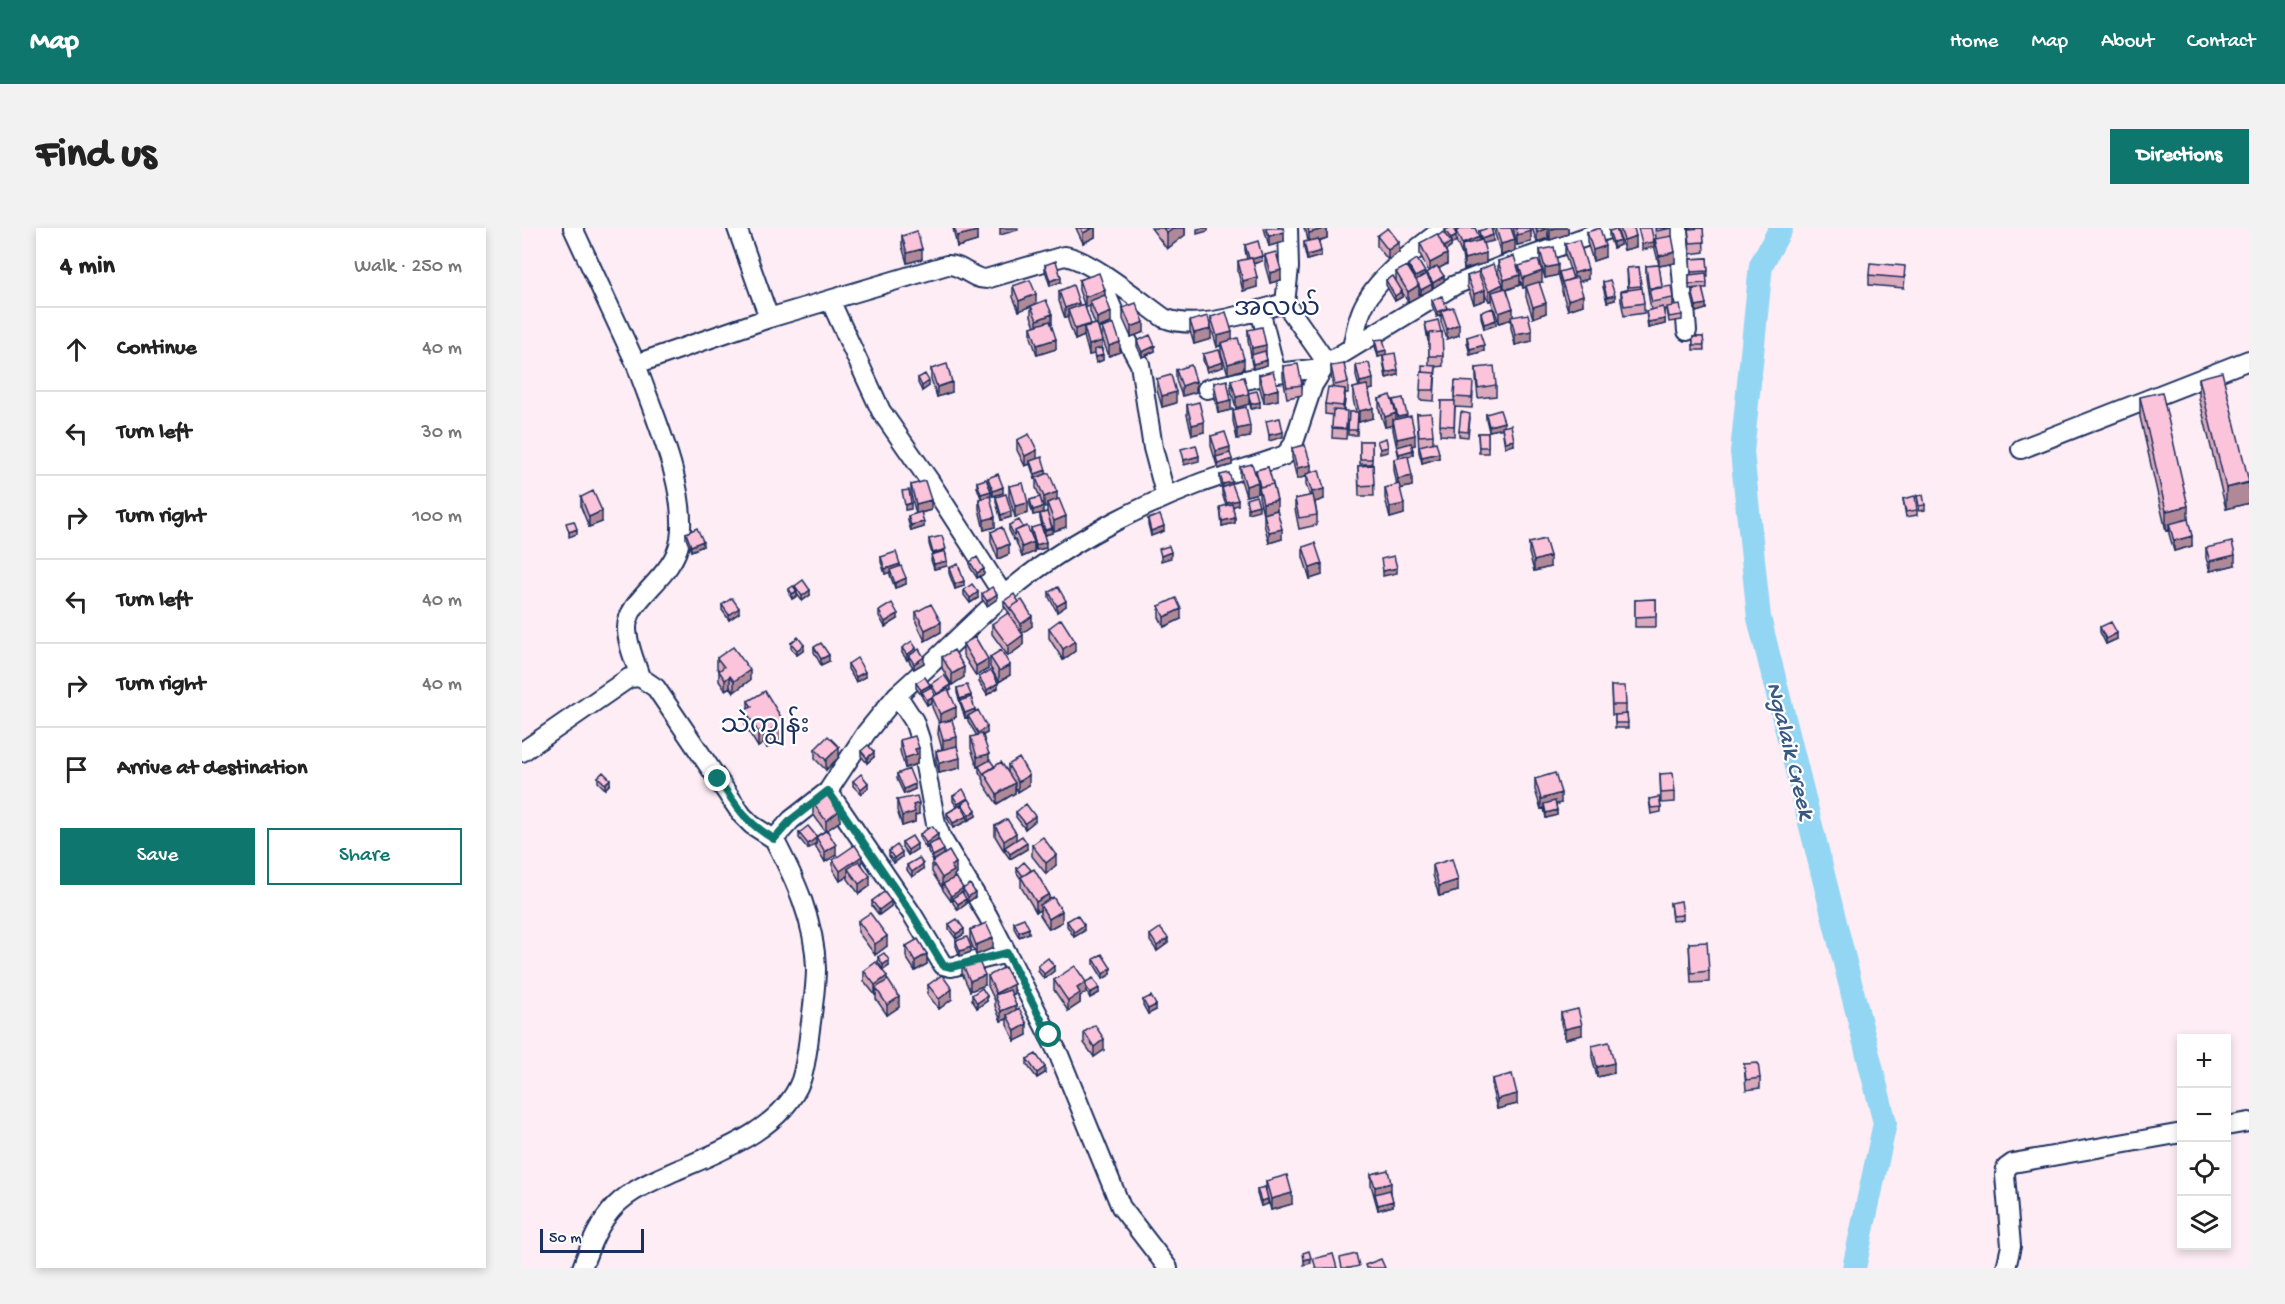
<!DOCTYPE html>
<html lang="en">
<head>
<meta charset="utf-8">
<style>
  :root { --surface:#fff; --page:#f2f2f2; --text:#222; --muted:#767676; --line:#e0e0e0; --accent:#0f766e }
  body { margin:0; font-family:"Gochi Hand","Noto Sans Myanmar",sans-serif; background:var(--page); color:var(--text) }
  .controls { position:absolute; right:18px; bottom:18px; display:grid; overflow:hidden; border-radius:0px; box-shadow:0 3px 9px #0003 }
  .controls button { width:54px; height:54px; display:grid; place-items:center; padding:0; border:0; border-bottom:2px solid var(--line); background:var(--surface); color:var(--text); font:30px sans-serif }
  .scale { position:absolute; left:18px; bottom:15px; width:104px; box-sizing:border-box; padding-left:6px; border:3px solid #1b2f5e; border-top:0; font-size:16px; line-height:21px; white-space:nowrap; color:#1b2f5e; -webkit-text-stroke:4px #fff; paint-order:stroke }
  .stop { position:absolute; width:18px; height:18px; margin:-14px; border:4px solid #0f766e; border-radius:50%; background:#fff }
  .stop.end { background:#0f766e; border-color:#fff; box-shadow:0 2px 6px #0008 }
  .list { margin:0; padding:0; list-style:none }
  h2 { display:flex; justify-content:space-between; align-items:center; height:78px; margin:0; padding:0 24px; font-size:26px }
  h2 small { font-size:20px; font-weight:400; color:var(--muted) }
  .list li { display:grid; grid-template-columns:39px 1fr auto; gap:18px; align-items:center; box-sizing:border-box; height:84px; padding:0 24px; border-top:2px solid var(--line) }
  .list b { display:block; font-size:22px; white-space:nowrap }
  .list em { font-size:20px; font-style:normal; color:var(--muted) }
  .actions { display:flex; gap:12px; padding:18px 24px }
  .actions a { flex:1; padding:14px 0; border:2px solid var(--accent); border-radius:0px; text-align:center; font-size:21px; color:var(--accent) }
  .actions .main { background:var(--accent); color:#fff }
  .icon { flex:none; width:33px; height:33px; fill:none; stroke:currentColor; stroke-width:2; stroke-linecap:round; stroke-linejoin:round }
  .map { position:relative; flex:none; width:1727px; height:1040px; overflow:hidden; border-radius:0px }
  header { display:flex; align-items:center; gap:36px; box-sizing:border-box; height:84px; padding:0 30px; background:var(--accent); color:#fff }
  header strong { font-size:28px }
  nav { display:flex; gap:33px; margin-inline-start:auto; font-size:21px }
  .intro { display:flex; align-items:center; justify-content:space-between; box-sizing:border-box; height:144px; padding:0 36px }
  h1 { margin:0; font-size:42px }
  .button { padding:15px 27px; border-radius:0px; background:var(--accent); color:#fff; font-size:21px; font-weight:700 }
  main { display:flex; gap:36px; padding:0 36px }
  aside { flex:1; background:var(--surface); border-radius:0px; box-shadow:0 3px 9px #0003 }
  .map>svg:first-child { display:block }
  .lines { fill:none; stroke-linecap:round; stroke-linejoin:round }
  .river { stroke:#92d6f4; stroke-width:24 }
  .minor-casing { stroke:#1b2f5e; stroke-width:22 }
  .minor { stroke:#fff; stroke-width:18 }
  .wall { fill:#d9a9bc; stroke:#1b2f5e; stroke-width:1.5; fill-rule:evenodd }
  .shaded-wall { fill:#b08999; stroke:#1b2f5e; stroke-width:1.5 }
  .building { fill:#fcc4db; stroke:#1b2f5e; stroke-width:1.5 }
  .route { stroke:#0f766e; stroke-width:8 }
  .labels { text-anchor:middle; stroke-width:4.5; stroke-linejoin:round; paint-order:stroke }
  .water-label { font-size:24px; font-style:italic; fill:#395984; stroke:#fff }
  .quarter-label { font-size:26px; fill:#1b2f5e; stroke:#fff }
</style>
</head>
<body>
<header>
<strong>Map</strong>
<nav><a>Home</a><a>Map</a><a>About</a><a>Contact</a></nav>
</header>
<div class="intro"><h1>Find us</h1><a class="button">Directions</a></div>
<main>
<aside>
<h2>4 min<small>Walk · 250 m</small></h2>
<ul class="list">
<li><svg class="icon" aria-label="ahead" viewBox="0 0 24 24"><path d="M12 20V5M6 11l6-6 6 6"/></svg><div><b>Continue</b></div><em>40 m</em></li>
<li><svg class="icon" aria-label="left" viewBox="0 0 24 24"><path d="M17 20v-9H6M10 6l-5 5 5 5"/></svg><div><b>Turn left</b></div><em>30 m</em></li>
<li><svg class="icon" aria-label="right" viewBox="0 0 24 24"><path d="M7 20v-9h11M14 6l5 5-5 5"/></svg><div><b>Turn right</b></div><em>100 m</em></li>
<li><svg class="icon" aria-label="left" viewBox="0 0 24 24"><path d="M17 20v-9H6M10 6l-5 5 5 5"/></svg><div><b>Turn left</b></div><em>40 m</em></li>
<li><svg class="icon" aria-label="right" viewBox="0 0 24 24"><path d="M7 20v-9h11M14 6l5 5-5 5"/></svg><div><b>Turn right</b></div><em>40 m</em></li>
<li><svg class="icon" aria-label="arrive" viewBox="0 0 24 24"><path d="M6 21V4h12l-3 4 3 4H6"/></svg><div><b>Arrive at destination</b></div></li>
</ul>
<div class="actions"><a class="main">Save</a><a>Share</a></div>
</aside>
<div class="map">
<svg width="1727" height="1040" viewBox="0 0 1727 1040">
  <rect width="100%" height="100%" fill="#feedf4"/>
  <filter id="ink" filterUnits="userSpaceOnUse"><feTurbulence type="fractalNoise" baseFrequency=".0167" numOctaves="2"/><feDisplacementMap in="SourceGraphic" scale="12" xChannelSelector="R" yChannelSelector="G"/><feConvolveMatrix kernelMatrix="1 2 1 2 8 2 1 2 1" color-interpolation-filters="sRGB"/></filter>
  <g filter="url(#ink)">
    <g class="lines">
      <path class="river" d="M1259,0L1239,37L1220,224L1237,390L1363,895L1332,1040"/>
      <g class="minor-casing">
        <path id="minor" d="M51,0L114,136L247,90L425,37C440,36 449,51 464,51L542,28C568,31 619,74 642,90C677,104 727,84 763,75L805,135
          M215,0L247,90
          M1156,0L1165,103
          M575,44L598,99L618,136L631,220L644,269
          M308,72L359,183L407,252L482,368
          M763,75L767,40L766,0
          M738,82L754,145
          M830,119C833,108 834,97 838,87C850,51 894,22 922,0
          M114,136C131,186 166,259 158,312C152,350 105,370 105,400C105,416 113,433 118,449
          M685,161L754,145L800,140
          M1499,221L1727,132
          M0,524L107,450L118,449L134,460L220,587L230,597L252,611
          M306,563L390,686L421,737L429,739L485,725
          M1704,898L1727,894
          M60,1040C68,1018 77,994 94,977C110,961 133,952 153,943C197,924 261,901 279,852C285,834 286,814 289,794C291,777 294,758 294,740C293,694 273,651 252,611L269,592L306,563L344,505L375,467
          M646,1040L599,979L537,827L466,688L420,611L414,596L398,511L392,493L375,467C422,426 464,378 515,341C560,308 623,276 676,256C705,245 735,238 763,227L771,217L791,157L805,135L933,57L978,39L1089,0
          M1484,1040L1489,1018L1483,947L1484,940L1491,935L1660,905"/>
      </g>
      <use href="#minor" class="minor"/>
    </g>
    <path class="wall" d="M431,0H454L455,13L435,19Z
      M554,0H573V9L561,15Z
      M629,0H663V7L645,21Z
      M742,0H761L762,14L747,18Z
      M782,0H805V10L797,13L799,28L785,32L782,20V14L786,13L784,3H783Z
      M935,0H953L957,12H958L957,3L971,13L961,15L964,35L942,41L940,27L934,13L929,17V19L924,23L925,36L917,40L922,53L911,60L910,58V61L899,67L897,64V68L886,74L880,64V69L873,73L864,57V52L874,54V44L903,47L907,44L898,26V15L916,8L923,7V2L934,6V3H936Z
      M970,0H989L993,23L979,27L972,2H971Z
      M991,0H1008L1009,14L995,17Z
      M1010,0H1046V6L1028,12L1026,5V10L1015,14Z
      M1096,0H1112L1114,19L1102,22L1096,4Z
      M1133,0H1150V11L1153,35L1137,38L1140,59L1151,70V78L1160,87V92L1147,94L1145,81L1142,82L1143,96L1126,100L1124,83L1129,82L1127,70L1124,49V38L1137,37L1133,21V11H1134Z
      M1166,0H1181L1182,24L1168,26Z
      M1087,3L1098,17L1091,20L1087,8Z
      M1065,4L1083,29L1071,33L1065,14Z
      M380,8L400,31L385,35L380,18Z
      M855,8L877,24L866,32L855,18Z
      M1043,16L1066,51L1056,54L1061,77L1046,82L1040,64V60L1037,49V44L1051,51L1043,27Z
      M723,17L740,33L731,36L735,59L721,63L716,44V33L725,31L723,22Z
      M1018,22L1036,47L1023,50L1018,32Z
      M743,27L759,52L748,55L743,37Z
      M1185,30L1186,48H1184L1185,60H1180L1184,81L1174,84L1170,68V62L1177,60L1167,61V47L1169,46L1168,31Z
      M976,33L997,44V38L1020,54H1017L1024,85L1011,90L1004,69V59L1001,60L998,52V57L985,62L991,89L1010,113L993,117L989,100V91L977,95L970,75V72L967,73L963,66V72L952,76L945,58V48L957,46V42L978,52L976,44Z
      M523,37L539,54L528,58L523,42Z
      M1117,39L1119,60L1122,75V85L1102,88L1099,73V63L1106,62L1105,40Z
      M1347,47L1383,48L1382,60L1347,57Z
      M557,52L583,69L589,95L577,100L581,132L574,135L572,126L567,127L562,108L553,112L546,92V89L543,90L537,73V63L557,78L562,76L557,62ZM568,78V83L573,96L569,98L563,79Z
      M1081,54L1093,72L1085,74L1081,59Z
      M491,58L514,76L530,96H529L534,121L515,127L509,109V99L513,98L509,88V78L497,83L491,69Z
      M910,72L925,81L937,107L925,111L919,94V87L915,89L910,77Z
      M601,80L622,104L609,109L601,91Z
      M959,84L974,97L962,101L959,89Z
      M689,89L710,112L722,141L706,146L699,125V117L695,119L689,99Z
      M668,93L689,111L672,116L668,103Z
      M903,95L919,104H920L921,138L914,139L912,173L898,172L900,144L907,138V113H906Z
      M580,100L598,124L587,128L580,110Z
      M726,102L744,127L745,137L731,141L729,132V127L726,113Z
      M945,109L962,123L948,127L945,114Z
      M1171,109H1181L1182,122H1171Z
      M853,112L864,127L876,147L864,150L861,133V128L856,129L853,118Z
      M615,113L633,123L620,129L615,118Z
      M681,126L701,139L685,144L681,132Z
      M834,137L851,161L847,162L851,190L837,194L836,189L835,207H826L827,184H834L831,171V160L837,159L834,148Z
      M761,138L780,157V167L765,170L761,149Z
      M809,138L826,154V165H823L822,183L825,193L824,211L810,210L811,187L803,186V176L811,160L809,148Z
      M954,140L974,157V168L956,170L954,150Z
      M409,141L430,164L415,169L409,151Z
      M654,142L674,164L660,168L654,152Z
      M737,147L756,172L742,175L737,157Z
      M396,150L407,158L400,163L396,155Z
      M1677,150L1727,254V275L1704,281L1677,170Z
      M635,151L654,175L640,179L635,162Z
      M709,152L726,165L738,179L729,181L727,172V176L714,180L709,162Z
      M933,153L951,165L950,180L933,179L932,208L918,207L919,173H932Z
      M692,155L709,182L696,185L692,165Z
      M1618,169L1666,294L1670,318L1652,323L1647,306V302L1644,303L1618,189Z
      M857,171L871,177V172L885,189L893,217L890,218L891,227L886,229L890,258L878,261L882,286L868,290L863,270V260L875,257L872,242V231L877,230L871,202V197L863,199L857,181Z
      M665,177L682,204L670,207L665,187Z
      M711,182L728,209L715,211L711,193Z
      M895,186L911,207V214L917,230L900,235L897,224Z
      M964,186L982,199L992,217L983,219L980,200L967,203L964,191Z
      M948,191L946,209L937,208V203Z
      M956,205H966V225H957Z
      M689,208L708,225L710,237L696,241L689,218Z
      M495,212L515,231L524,246L535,272L544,299L532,303L527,291L530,305L523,307L518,291V286L525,284V278L522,279L518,271L521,285L511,287L508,277V272L518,269L514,260V250L513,251L508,236L503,238L495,222Z
      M838,213H850V236H838Z
      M770,220L789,245L802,271L793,274L795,287V297L777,301L773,281V271L788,268L784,257V248L775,251L770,230Z
      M851,237L852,268H837L836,238Z
      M718,239L736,265L724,268L718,249Z
      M746,239L741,286L737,269V259L734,248V242Z
      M698,247L710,256L716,277L711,278L713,295L700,298L698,279L704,278L700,265V259L698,252Z
      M466,250L481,265L471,268L466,255Z
      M455,254L468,269L473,299L462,302L457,281V271L459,270L455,259Z
      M389,257L409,282L399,285L402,299L389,303L386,293V288L394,286L389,267Z
      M487,258L506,285L493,289L487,269Z
      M1395,268L1403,277V282L1397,283Z
      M59,269L80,294L67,299L59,279Z
      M474,269L489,289L479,292L474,274Z
      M1381,271L1395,282V287L1384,289Z
      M742,286L760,311L747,315L742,296Z
      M626,291L642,303L629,308L626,296Z
      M487,297L501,299L511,313L509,305V300L524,320L514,322L512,315V324L500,329L493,311L492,312L487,302Z
      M469,304L487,326L476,331L469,314Z
      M164,305L181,318L169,323L164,310Z
      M407,311L424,326L425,338L412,341L409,332L410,326L407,316Z
      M1007,315L1028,339L1012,343L1007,325Z
      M781,319L800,347L788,351L781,329Z
      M1684,320L1713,337L1688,343L1684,330Z
      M359,329L378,339L384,356L373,360L368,347V344L363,346L359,334Z
      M448,334L462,346L455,350L448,339Z
      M427,340L442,358L433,361L427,345Z
      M273,358L288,367L280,373L275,366V368L270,371L267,366V361L273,360Z
      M442,362L456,370L448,375L442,367Z
      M527,364L544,378L535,384L527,369Z
      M460,366L475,371L465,378L460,371Z
      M1134,371V399H1113V372Z
      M482,373L510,398L500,405L501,417L486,428L470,406V396L488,388V386L482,378Z
      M200,377L217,385L207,392L200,382Z
      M637,378L659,391L642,399L637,389Z
      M357,383L376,391L363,399L357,388Z
      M394,384L419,404L403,413L394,394Z
      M1578,399L1595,411L1584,416L1578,404Z
      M527,400L553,423L541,432L527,410Z
      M269,415L282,422L275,427L269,420Z
      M441,416L466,441L454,448L441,427Z
      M292,419L307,433L299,437L292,424Z
      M380,420L394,423L402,435L392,441L387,433V430L385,432L380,425Z
      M420,429L442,449L430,457L420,440Z
      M468,429L488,447L477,454L468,439Z
      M195,430L228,452L212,464L208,459L203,462L197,453V442L195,440Z
      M326,436L343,449L334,454L326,441Z
      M457,449L476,460L465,467L457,454Z
      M394,455L408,459L409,456L429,462L427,463L434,489L425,493L435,518L438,540L417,545L414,533V523L420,521L416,506L417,495L410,479V474L405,477L400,469V467H399L394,460Z
      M1089,458L1104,477V486H1105L1106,500H1093V487H1090Z
      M435,460L449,469L453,484L465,505L461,507L467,533L473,539L486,546V537L507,557L496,564L493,558V565L475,576L462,556V552L457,544V539H455L449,520V509L455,508L446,493V489L443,490L435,465Z
      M226,473L262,510L245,520L242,515L236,519L223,498V482L226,481Z
      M378,512L397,530L395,531V536L383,540L378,523Z
      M293,521L317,529L304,542L293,531Z
      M339,523L352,529L345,535L339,528Z
      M375,546L393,561L382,566L375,551Z
      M1138,546L1153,564V574L1139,575Z
      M76,549L88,556L83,561L76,554Z
      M1013,551L1039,575L1034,577L1035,587L1024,590L1022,580L1019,581L1013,562Z
      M331,553L346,560L339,566L331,558Z
      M431,568L446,572L454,588L447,592L445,590V593L431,600L425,590V585L435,579L431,573Z
      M1127,571L1139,579V584L1129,586Z
      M375,572L397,586L393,587V594L380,598L375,582Z
      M291,575L318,593L305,602L314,627L303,634L294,619V615L286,621L277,610V605L295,608L303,603L291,586Z
      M494,584L513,593L503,601L494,589Z
      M473,598L494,612L505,621L488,631L483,624V622L482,623L473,608Z
      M398,606L416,612L413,614L434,645L432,647V650L441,661L453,669L446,674L444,671V676L436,682L431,675V672L429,673L421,662V660H420L410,644V634L417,630L411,633L406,623V619L404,620L398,611Z
      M380,614L395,621L386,627L380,619Z
      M510,617L534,637L524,646L510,628Z
      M367,623L380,629L372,635L367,628Z
      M311,632L340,637L348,658L337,666L326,651V648L318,653L311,642Z
      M385,637L401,641L390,649L385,642Z
      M911,637L936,663L917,668L911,647Z
      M495,640L527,672L540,694L527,701L518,687V682L514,684L499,659V651L495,645Z
      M350,673L369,678L357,687L350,678Z
      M1148,675L1161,687V692L1150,693Z
      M336,693L365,718L353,727L336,704Z
      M545,693L562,703L552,709L545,698Z
      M492,694L507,705L497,709L492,700Z
      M427,696L442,706L434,711L427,701Z
      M448,702L471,720L454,727L448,712Z
      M628,707L646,715L635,723L628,713Z
      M434,713L449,724L438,728L434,718Z
      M1167,715L1187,743V754L1169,755Z
      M384,718L405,736L393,743L384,729Z
      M356,729L367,738L361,742L356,734Z
      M572,731L589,746L581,751L572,736Z
      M440,735L463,757L448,763L440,745Z
      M516,738L532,743L522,751L516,743Z
      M342,743L365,753L377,779L365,787L354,771V767H353L342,753Z
      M466,748L492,766L490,767L494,782L505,807L493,813L485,797V791L479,793L473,778V773L466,758Z
      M532,752L564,754L577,765L568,770L564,763V764L558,768V775L546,783L532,762Z
      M406,757L430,771L417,781L406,767Z
      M450,767L465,773L455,780L450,772Z
      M621,772L634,782L626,786L621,777Z
      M1039,785L1060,807L1043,811L1039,795Z
      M562,804L582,822L572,829L562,815Z
      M1070,818L1092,845L1075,849L1070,829Z
      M505,831L523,845L515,850L505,837Z
      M1222,836L1238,850V860L1224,862Z
      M970,851L995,876L975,881L970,861Z
      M849,946L869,964L871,978L856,982L849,957Z
      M744,953L770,976L749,982L746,971V976L739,978L735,966V961L744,963Z"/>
    <path class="shaded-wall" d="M478,0H496V2L478,7Z
      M571,0H573V9L561,15V5Z
      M652,0H663V7L645,21V5Z
      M680,0H686V3L675,6V1Z
      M805,0V10L787,15V5Z
      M1026,0V10L1015,14V4Z
      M1034,0H1046V6L1028,12V2Z
      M455,3V13L435,19V8Z
      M1009,3V14L995,17V7Z
      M762,4V14L747,18V8Z
      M971,7V13L959,16V11Z
      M934,8V13L929,17V11Z
      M1114,8V19L1102,22V12Z
      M957,9V19L940,17V27V16Z
      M993,12V23L979,27V16Z
      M1098,12V17L1091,20V14Z
      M877,14V24L866,32V22Z
      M929,14V19L922,24V19Z
      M1132,14V19L1120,22V16Z
      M1083,18V29L1071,33V22Z
      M400,21V31L385,35V25Z
      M799,23V28L785,32V27Z
      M1153,24V35L1137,38V28Z
      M964,25V35L942,41V31Z
      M925,26V36L908,45V35Z
      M740,28V33L727,37V32Z
      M1036,37V47L1023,50V40Z
      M1066,41V51L1052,55V45Z
      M759,42V52L748,55V45Z
      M1020,43V54L1001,60V50Z
      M903,44V49L893,54V49Z
      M998,47V57L982,62V52Z
      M922,48V53L911,60V55Z
      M539,49V54L528,58V53Z
      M735,49V59L721,63V53Z
      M910,56V61L899,67V62Z
      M981,56V67L970,64V72L967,73V63Z
      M897,57V68L886,74V64Z
      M583,62V73H568V78L563,80V69Z
      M963,62V72L952,76V66Z
      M880,63V69L873,73V68Z
      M514,66V76L497,83V73Z
      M1061,67V77L1046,82V72Z
      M1093,67V72L1085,74V69Z
      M557,75V85L546,82V89L543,90V80Z
      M1024,75V85L1011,90V79Z
      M1184,76V81L1174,84V78Z
      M925,80V85L919,83V87L915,89V84Z
      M991,80V91L977,95V85Z
      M589,84V95L575,100V90Z
      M530,86V96L515,102V92Z
      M1143,91V96L1126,100V94Z
      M974,92V97L962,101V96Z
      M622,94V104L609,109V99Z
      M569,96V106L562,99V108L553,112V101Z
      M937,96V107L925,111V101Z
      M689,101V111L672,116V105Z
      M1010,103V113L993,117V106Z
      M710,104V114L699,115V117L695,119V108Z
      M534,111V121L515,127V117Z
      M580,113V123L572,122V126L567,127V117Z
      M598,114V124L587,128V118Z
      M744,117V127L730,130V120Z
      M962,117V123L948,127V121Z
      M633,118V123L620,129V124Z
      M864,122V127L856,129V124Z
      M581,127V132L574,135V129Z
      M722,131V141L706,146V136Z
      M745,132V137L731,141V136Z
      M701,134V139L685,144V139Z
      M876,142V147L864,150V145Z
      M851,151V161L838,164V154Z
      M407,153V158L400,163V158Z
      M674,153V164L660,168V158Z
      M430,154V164L415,169V159Z
      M756,161V172L742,175V165Z
      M823,161V172L821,189V178Z
      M654,164V175L640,179V168Z
      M727,166V176L714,180V169Z
      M709,172V182L696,185V175Z
      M738,174V179L729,181V176Z
      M851,180V190L837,194V183Z
      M874,185V196L871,192V197L863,199V189Z
      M682,194V204L670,207V197Z
      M982,194V200L967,203V198Z
      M728,198V209L715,211V201Z
      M761,204V209L747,213V207Z
      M893,207V217L876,221L875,219V221V211Z
      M992,212V217L983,219V214Z
      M708,219V229H694V233V223Z
      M866,219V224L858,226V221Z
      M515,222V233H508V236L503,238V228Z
      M891,222V227L877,231V226Z
      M917,225V230L900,235V229Z
      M677,228V233L662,237V232Z
      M710,231V237L696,241V236Z
      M789,237V247L775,251V240Z
      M524,242V247L513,251V246Z
      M890,248V258L876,261V251Z
      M710,254V259L701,261V256Z
      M736,254V265L724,268V258Z
      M1727,255V275L1704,281V260Z
      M481,259V265L471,268V263Z
      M802,261V271L790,275V264Z
      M469,263V269L459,272V266Z
      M535,264V274L525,275V278L522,279V269Z
      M409,272V282L394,286V276Z
      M716,272V277L705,280V275Z
      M755,272V282L741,286V275Z
      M389,275V281L383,282V277Z
      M506,275V285L493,289V278Z
      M882,276V286L868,290V279Z
      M737,277V282L726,285V280Z
      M1666,278V298L1647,296V302L1644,303V283Z
      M521,279V285L511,287V282Z
      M80,283V294L67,299V289Z
      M489,283V289L479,292V287Z
      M544,288V299L532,303V293Z
      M473,289V299L462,302V292Z
      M713,290V295L700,298V293Z
      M402,294V299L389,303V297Z
      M642,298V303L629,308V303Z
      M530,300V305L523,307V302Z
      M55,301V306L47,309V304Z
      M760,301V311L747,315V304Z
      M1670,308V318L1652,323V313Z
      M181,313V318L169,323V318Z
      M512,314V324L500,329V319Z
      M524,314V320L514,322V317Z
      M487,316V326L476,331V321Z
      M649,324V330L639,333V328Z
      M1713,327V337L1688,343V333Z
      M1028,328V339L1012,343V333Z
      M425,333V338L412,341V336Z
      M378,336V341L363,346V341Z
      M800,336V347L788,351V340Z
      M875,340V345L861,348V343Z
      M462,341V346L455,350V345Z
      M384,350V356L373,360V355Z
      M442,353V358L433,361V356Z
      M288,362V367L280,373V368Z
      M275,363V368L270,371V366Z
      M456,364V370L448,375V370Z
      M475,366V371L465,378V373Z
      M544,373V378L535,384V378Z
      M217,380V385L207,392V387Z
      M659,381V391L642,399V389Z
      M376,386V391L363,399V394Z
      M510,388V398L499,406V396Z
      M419,394V404L403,413V402Z
      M1595,405V411L1584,416V411Z
      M501,407V417L486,428V418Z
      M553,413V423L541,432V421Z
      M282,417V422L275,427V422Z
      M394,420V425L387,428V430L385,432V427Z
      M307,427V433L299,437V431Z
      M402,429V435L392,441V436Z
      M466,431V441L454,448V438Z
      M488,437V447L477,454V443Z
      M442,439V449L430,457V446Z
      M228,442V452L212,464V453Z
      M343,444V449L334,454V449Z
      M208,448V459L203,462V452Z
      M476,455V460L465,467V462Z
      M408,457V462L400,464V467H399V462Z
      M429,457V462L415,471V466Z
      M449,467V473H438V476V471Z
      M410,469V474L405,477V472Z
      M434,479V489L418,497V486Z
      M453,481V486L443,490V485Z
      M262,494V510L245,520V504Z
      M465,499V505L456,510V505Z
      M242,500V515L236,519V504Z
      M435,509V519L421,523V512Z
      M317,519V529L304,542V532Z
      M397,520V530L395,531V536L383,540V530L393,521Z
      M352,524V529L345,535V530Z
      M467,526V536L455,539V529Z
      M438,530V540L417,545V535Z
      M507,547V557L496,564V554Z
      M88,551V556L83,561V556Z
      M346,555V560L339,566V561Z
      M493,555V565L475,576V566Z
      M393,556V561L382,566V561Z
      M1039,565V575L1023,580L1022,576V580L1019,581V571Z
      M446,570V575L440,576V578L436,581V576Z
      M397,575V586L393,587V594L380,598V588L391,577Z
      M318,582V593L304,603V593Z
      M454,582V588L447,592V587Z
      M1035,582V587L1024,590V585Z
      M445,588V593L431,600V595Z
      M513,588V593L503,601V595Z
      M494,605V616L483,619V622L482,623V613Z
      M416,606V612L404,620V615Z
      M294,610V615L286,621V616Z
      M505,615V621L488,631V626Z
      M395,616V621L386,627V622Z
      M314,617V627L303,634V624Z
      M422,622V627L411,633V628Z
      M380,624V629L372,635V630Z
      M534,627V637L524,646V635Z
      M340,628V638L326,641V648L318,653V643Z
      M434,635V645L432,647V653L421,656L420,660V650L429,638Z
      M401,636V641L390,649V644Z
      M348,648V658L337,666V656Z
      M936,652V663L917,668V658Z
      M441,660V666L431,670V672L429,673V668Z
      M453,664V669L446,674V669Z
      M527,666V676L518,677V682L514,684V674Z
      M444,671V676L436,682V676Z
      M369,673V678L357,687V682Z
      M540,683V694L527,701V691Z
      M562,697V703L552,709V704Z
      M507,700V705L497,709V704Z
      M442,701V706L434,711V706Z
      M365,708V718L353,727V716Z
      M471,710V720L454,727V717Z
      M646,710V715L635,723V718Z
      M449,719V724L438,728V723Z
      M405,726V736L393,743V733Z
      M367,732V738L361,742V737Z
      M532,738V743L522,751V746Z
      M589,740V746L581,751V746Z
      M463,747V757L448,763V753Z
      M365,748V759L354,760V767H353V757Z
      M564,754V764L558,768V775L546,783V773L555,760Z
      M492,756V766L476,774L474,770V765Z
      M577,760V765L568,770V765Z
      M430,761V771L417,781V771Z
      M465,768V773L455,780V775Z
      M377,769V779L365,787V777Z
      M494,777V788L485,787V791L479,793V783Z
      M634,777V782L626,786V781Z
      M505,796V807L493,813V803Z
      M1060,797V807L1043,811V801Z
      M582,811V822L572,829V819Z
      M1092,835V845L1075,849V839Z
      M523,839V845L515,850V845Z
      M995,866V876L975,881V871Z
      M869,955V966H853V970V959Z
      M770,965V976L749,982V971Z
      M746,971V976L739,978V973Z
      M871,973V978L856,982V977Z
      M789,1030V1035L782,1037V1032Z"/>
    <path class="building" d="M432,0H454L455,3L435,8Z
      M559,0H571L561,5Z
      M641,0H652L645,5Z
      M744,0H761L762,4L747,8Z
      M786,0H804L787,5Z
      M866,0L877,14L866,22L855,8Z
      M928,0H931L934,6V8L929,11L923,2Z
      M942,0H953L957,9L940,16L934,3Z
      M966,0H969L971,7L959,11L957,3Z
      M974,0H989L993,12L979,16Z
      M994,0H1008L1009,3L995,7Z
      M1014,0H1026L1015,4Z
      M1078,0L1083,18L1071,22L1065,4Z
      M1098,0H1112L1114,8L1102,12Z
      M1116,0H1129L1132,14L1120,16Z
      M1134,0H1150L1135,3Z
      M1181,0L1182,14L1168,15L1166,1Z
      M1094,1L1098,12L1091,14L1087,3Z
      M395,3L400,21L385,25L380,8Z
      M921,4L929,14L922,19L916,8Z
      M915,6L925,26L908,35L898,15Z
      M1150,8L1153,24L1137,28L1133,11Z
      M796,11L799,23L785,27L782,14Z
      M960,12L964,25L942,31L940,17Z
      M1057,12L1066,41L1052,45L1043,16Z
      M736,13L740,28L730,31V30H727L723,17Z
      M1032,19L1036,37L1023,40L1018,22Z
      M754,24L759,42L748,45L743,27Z
      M992,28L998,47L982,52L976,33Z
      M730,30L735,49L721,53L716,33Z
      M1185,30L1186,43L1169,44L1168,31Z
      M895,31L903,44L893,49L886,37Z
      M1016,32L1020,43L1001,50L997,38Z
      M534,33L539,49L528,53L523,37Z
      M1348,35L1383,38L1382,50L1347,47Z
      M971,36L981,56L967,63L957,42Z
      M1137,37L1140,59L1127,60L1124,38Z
      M885,38L897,57L886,64L874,44Z
      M915,38L922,48L911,55L905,45Z
      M1117,39L1119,58L1107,59L1105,40Z
      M1048,41L1051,51L1040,54L1037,44Z
      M956,44L963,62L952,66L945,48Z
      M577,45L583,62L563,69L557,52Z
      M1184,45L1185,55L1167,56V47Z
      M904,46L910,56L899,62L894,52Z
      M871,48L880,63L873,68L864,52Z
      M1055,49L1061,67L1046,72L1040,54Z
      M508,52L514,66L497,73L491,58Z
      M1088,52L1093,67L1085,69L1081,54Z
      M1017,54L1024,75L1011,79L1004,58Z
      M551,57L557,75L543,80L537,63Z
      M1149,58L1151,70L1130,74L1127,62Z
      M984,60L991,80L977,85L970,64Z
      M1120,60L1122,75L1102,78L1099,63Z
      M1180,60L1184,76L1174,78L1170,62Z
      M583,67L589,84L575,90L568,73Z
      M920,68L925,80L915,84L910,72Z
      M524,72L530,86L515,92L509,78Z
      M614,75L622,94L609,99L601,80Z
      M562,76L569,96L553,101L546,82Z
      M1158,77L1160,87L1147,89L1145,79Z
      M931,79L937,96L925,101L919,83Z
      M1141,79L1143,91L1126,94L1124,83Z
      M971,80L974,92L962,96L959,84Z
      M704,84L710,104L695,108L689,89Z
      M1006,86L1010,103L993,106L989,89Z
      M686,88L689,101L672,105L668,93Z
      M916,92L919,104L907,105V108H906L903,95Z
      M528,93L534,111L515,117L509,99Z
      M575,96L580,113L567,117L562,99Z
      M592,96L598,114L587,118L580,100Z
      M740,99L744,117L730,120L726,102Z
      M920,104L921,128H907V105Z
      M958,105L962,117L948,121L945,109Z
      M628,107L633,118L620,124L615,113Z
      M1171,109H1181L1182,117H1171Z
      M716,110L722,131L706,136L699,115Z
      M861,111L864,122L856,124L853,112Z
      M579,120L581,127L574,129L572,122Z
      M697,122L701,134L685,139L681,126Z
      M743,123L745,132L731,136L729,127Z
      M873,125L876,142L864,145L861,127Z
      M847,135L851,151L838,154L834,137Z
      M425,136L430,154L415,159L409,141Z
      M776,136L780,157L765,159L761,138Z
      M822,136L826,154L813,157L809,138Z
      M669,137L674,153L660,158L654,142Z
      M900,137L914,138L913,147V145L900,144Z
      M972,138L974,157L956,160L954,140Z
      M751,143L756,161L742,165L737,147Z
      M899,144L913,145L912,162H898Z
      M1700,144L1727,254L1704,260L1677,150Z
      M403,146L407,153L400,158L396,150Z
      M649,147L654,164L640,168L635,151Z
      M722,149L727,166L714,169L709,152Z
      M705,152L709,172L696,175L692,155Z
      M933,153L951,154L950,170L932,169Z
      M845,157L851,180L837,183L831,160Z
      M806,159L823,161L821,178L803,176Z
      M735,163L738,174L729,176L726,165Z
      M1640,164L1666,278L1644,283L1618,169Z
      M868,167L874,185L863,189L857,171Z
      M881,170L885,187L876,189L871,172Z
      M919,173H933L932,198L918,197Z
      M677,174L682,194L670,197L665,177Z
      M724,179L728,198L715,201L711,182Z
      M811,182L825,183L824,201L810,200Z
      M978,182L982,194L967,198L964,186Z
      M827,184H836L835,202H826Z
      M939,184L948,186L946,204L937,203Z
      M909,185L911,207L897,208L895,186Z
      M889,188L893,207L875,211L871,192Z
      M758,190L761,204L747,207L744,193Z
      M989,197L992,212L983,214L980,199Z
      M703,204L708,219L694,223L689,208Z
      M956,205H966V219H957Z
      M507,206L515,222L503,228L495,212Z
      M864,210L866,219L858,221L855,213Z
      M838,213H850V231H838Z
      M914,214L917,225L900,229L897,218Z
      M889,215L891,222L877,226L875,219Z
      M674,217L677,228L662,232L659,221Z
      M783,217L789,237L775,240L770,220Z
      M708,225L710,231L696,236L694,229Z
      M886,228L890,248L876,251L872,231Z
      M520,229L524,242L513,246L508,233Z
      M730,236L736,254L724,258L718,239Z
      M851,237L852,257L837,258L836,238Z
      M746,239L751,256L738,259L734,242Z
      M797,242L802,261L790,264L784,246Z
      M527,245L535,264L522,269L514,250Z
      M707,245L710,254L701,256L698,247Z
      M476,246L481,259L471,263L466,250Z
      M464,251L469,263L459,266L455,254Z
      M403,253L409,272L394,276L389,257Z
      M501,255L506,275L493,278L487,258Z
      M710,256L716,272L705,275L700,260Z
      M751,256L755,272L741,275L737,259Z
      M877,256L882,276L868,279L863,260Z
      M387,262L389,275L383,277L380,263Z
      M71,263L80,283L67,289L59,269Z
      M484,266L489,283L479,287L474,269Z
      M791,267L795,287L777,290L773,271Z
      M1401,267L1403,277L1397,278L1395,268Z
      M468,268L473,289L462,292L457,271Z
      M734,268L737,277L726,280L724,271Z
      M1393,268L1395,282L1384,284L1381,271Z
      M518,269L521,279L511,282L508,272Z
      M537,271L544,288L532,293L525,275Z
      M710,276L713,290L700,293L698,279Z
      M755,282L760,301L747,304L742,286Z
      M399,284L402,294L389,297L386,288Z
      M525,284L530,300L523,302L518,286Z
      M638,287L642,298L629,303L626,291Z
      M1666,291L1670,308L1652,313L1647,296Z
      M497,292L501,299L493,303V306L492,307L487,297Z
      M52,293L55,301L47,304L44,295Z
      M519,297L524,314L514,317L509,300Z
      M505,298L512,314L500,319L493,303Z
      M480,299L487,316L476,321L469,304Z
      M175,300L181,313L169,318L164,305Z
      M420,308L424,321L411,325L407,311Z
      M1023,311L1028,328L1012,333L1007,315Z
      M1710,314L1713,327L1688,333L1684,320Z
      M793,315L800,336L788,340L781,319Z
      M647,318L649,324L639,328L637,321Z
      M423,323L425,333L412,336L409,327Z
      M374,324L378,336L363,341L359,329Z
      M872,328L875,340L861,343L859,331Z
      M455,329L462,341L455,345L448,334Z
      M436,336L442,353L433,356L427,340Z
      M379,338L384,350L373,355L368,342Z
      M281,352L288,362L280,368L273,358Z
      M450,356L456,364L448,370L442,362Z
      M271,358L275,363L270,366L267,361Z
      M470,359L475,366L465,373L460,366Z
      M536,359L544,373L535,378L527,364Z
      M492,366L497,374L488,380V381L482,373Z
      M210,370L217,380L207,387L200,377Z
      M654,370L659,381L642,389L637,378Z
      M1134,371V388L1113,389V372Z
      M500,372L510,388L499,396L488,380Z
      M370,375L376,386L363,394L357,383Z
      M409,376L419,394L403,402L394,384Z
      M486,385L501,407L486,418L470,396Z
      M539,391L553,413L541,421L527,400Z
      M1589,394L1595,405L1584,411L1578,399Z
      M276,409L282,417L275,422L269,415Z
      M453,409L466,431L454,438L441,416Z
      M390,413L394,420L385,427L380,420Z
      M299,415L307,427L299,431L292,419Z
      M211,419L228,442L212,453L208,448L203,452L197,443L202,439L195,430Z
      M397,421L402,429L392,436L387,428Z
      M432,422L442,439L430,446L420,429Z
      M479,422L488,437L477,443L468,429Z
      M335,430L343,444L334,449L326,436Z
      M469,442L476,455L465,462L457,449Z
      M422,447L429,457L415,466L409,456Z
      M403,449L408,457L399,462L394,455Z
      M445,457L449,467L438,471L435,460Z
      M1089,458H1103L1104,477H1090Z
      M409,459L413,467L405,472L400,464Z
      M426,461L434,479L418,486L410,469Z
      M243,463L262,494L245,504L242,500L236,504L223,482L230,479L226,473Z
      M449,469L453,481L443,485L438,473Z
      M456,482L465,499L456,505L446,488Z
      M1105,486L1106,495H1093V487Z
      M430,492L435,509L421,512L416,495Z
      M460,506L467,526L455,529L449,509Z
      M306,508L317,519L304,532L293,521Z
      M393,508L397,520L393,521L395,526L383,530L378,512Z
      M346,517L352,524L345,530L339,523Z
      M435,518L438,530L417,535L414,523Z
      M497,530L507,547L496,554L486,537Z
      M468,532L473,539L462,545L463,546L462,547L457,538Z
      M479,534L493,555L475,566L462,545Z
      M387,541L393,556L382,561L375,546Z
      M81,544L88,551L83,556L76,549Z
      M1033,545L1039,565L1019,571L1013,551Z
      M1151,545L1153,564L1139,565L1138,546Z
      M339,546L346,555L339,561L331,553Z
      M441,561L446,570L436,576L431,568Z
      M305,565L318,582L304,593L291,575Z
      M395,568L397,575L391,577L393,584L380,588L375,572Z
      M1137,569L1139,579L1129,580L1127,571Z
      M447,571L454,582L447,587L440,576Z
      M1033,573L1035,582L1024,585L1022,576Z
      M504,576L513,588L503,595L494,584Z
      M439,577L445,588L431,595L425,585Z
      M485,591L494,605L482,613L473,598Z
      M286,598L295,609L286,616L277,605Z
      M410,598L416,606L404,615L398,606Z
      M305,602L314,617L303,624L294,609Z
      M390,608L395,616L386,622L380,614Z
      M500,608L505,615L488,626L483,619Z
      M521,609L534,627L524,635L510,617Z
      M417,612L422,622L411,628L406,617Z
      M333,617L340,628L318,643L311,632Z
      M375,617L380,624L372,630L367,623Z
      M427,623L434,635L429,638L432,643L420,650L410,634Z
      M397,630L401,636L390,644L385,637Z
      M930,631L936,652L917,658L911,637Z
      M337,633L348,648L337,656L326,641Z
      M502,634L509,642L501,648L495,640Z
      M512,641L527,666L514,674L499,649Z
      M434,649L441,660L429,668L421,656Z
      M448,656L453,664L446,669L441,661Z
      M362,664L369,673L357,682L350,673Z
      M440,664L444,671L436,676L431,670Z
      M531,669L540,683L527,691L518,677Z
      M1159,673L1161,687L1150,688L1148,675Z
      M348,685L365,708L353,716L336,693Z
      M555,687L562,697L552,704L545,693Z
      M502,690L507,700L497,704L492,694Z
      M435,691L442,701L434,706L427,696Z
      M464,695L471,710L454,717L448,702Z
      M638,700L646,710L635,718L628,707Z
      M445,709L449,719L438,723L434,713Z
      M396,711L405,726L393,733L384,718Z
      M1185,714L1187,743L1169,745L1167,715Z
      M362,725L367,732L361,737L356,729Z
      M580,726L589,740L581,746L572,731Z
      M455,729L463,747L448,753L440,735Z
      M526,730L532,738L522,746L516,738Z
      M354,734L365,748L353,757L342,743Z
      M553,738L564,754L555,760L558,765L546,773L532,752Z
      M483,739L492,756L474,765L466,748Z
      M420,747L430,761L417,771L406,757Z
      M571,750L577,760L568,765L564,758V754Z
      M366,752L377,769L365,777L354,760Z
      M460,760L465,768L455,775L450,767Z
      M488,762L494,777L479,783L473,767Z
      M629,768L634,777L626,781L621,772Z
      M497,780L505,796L493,803L485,787Z
      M1056,781L1060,797L1043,801L1039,785Z
      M573,797L582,811L572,819L562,804Z
      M1087,814L1092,835L1075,839L1070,818Z
      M514,826L523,839L515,845L505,831Z
      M1236,835L1238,850L1224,852L1222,836Z
      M990,846L995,866L975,871L970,851Z
      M866,942L869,955L853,959L849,946Z
      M765,947L770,965L749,971L744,953Z
      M743,959L746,971L739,973L735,961Z
      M868,962L871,973L856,977L853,966Z
      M787,1023L789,1030L782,1032L781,1025Z
      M811,1026L815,1040H794L791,1031Z
      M834,1026L837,1038L828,1040H820L818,1030Z
      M859,1031L863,1040H844L843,1037Z"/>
  </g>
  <g class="lines" filter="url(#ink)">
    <path class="route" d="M196,551C215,579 223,594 252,611L269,592L306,563L390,686L421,737L429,739L485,725L527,807"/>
  </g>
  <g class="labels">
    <g class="water-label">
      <text transform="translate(1270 522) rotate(76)" y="8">Ngalaik Creek</text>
    </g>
    <g class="quarter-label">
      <text x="755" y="87">အလယ်</text>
      <text x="243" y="504">သဲကျွန်း</text>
    </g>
  </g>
</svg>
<div class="controls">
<button>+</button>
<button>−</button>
<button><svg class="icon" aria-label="locate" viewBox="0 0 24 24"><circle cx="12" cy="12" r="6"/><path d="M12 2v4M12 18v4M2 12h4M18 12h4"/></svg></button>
<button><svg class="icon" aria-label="layers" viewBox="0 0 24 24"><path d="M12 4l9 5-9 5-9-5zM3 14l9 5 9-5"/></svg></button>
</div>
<div class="scale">50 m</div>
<div class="stop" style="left:527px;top:807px"></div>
<div class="stop end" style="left:196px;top:551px"></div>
</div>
</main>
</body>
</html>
